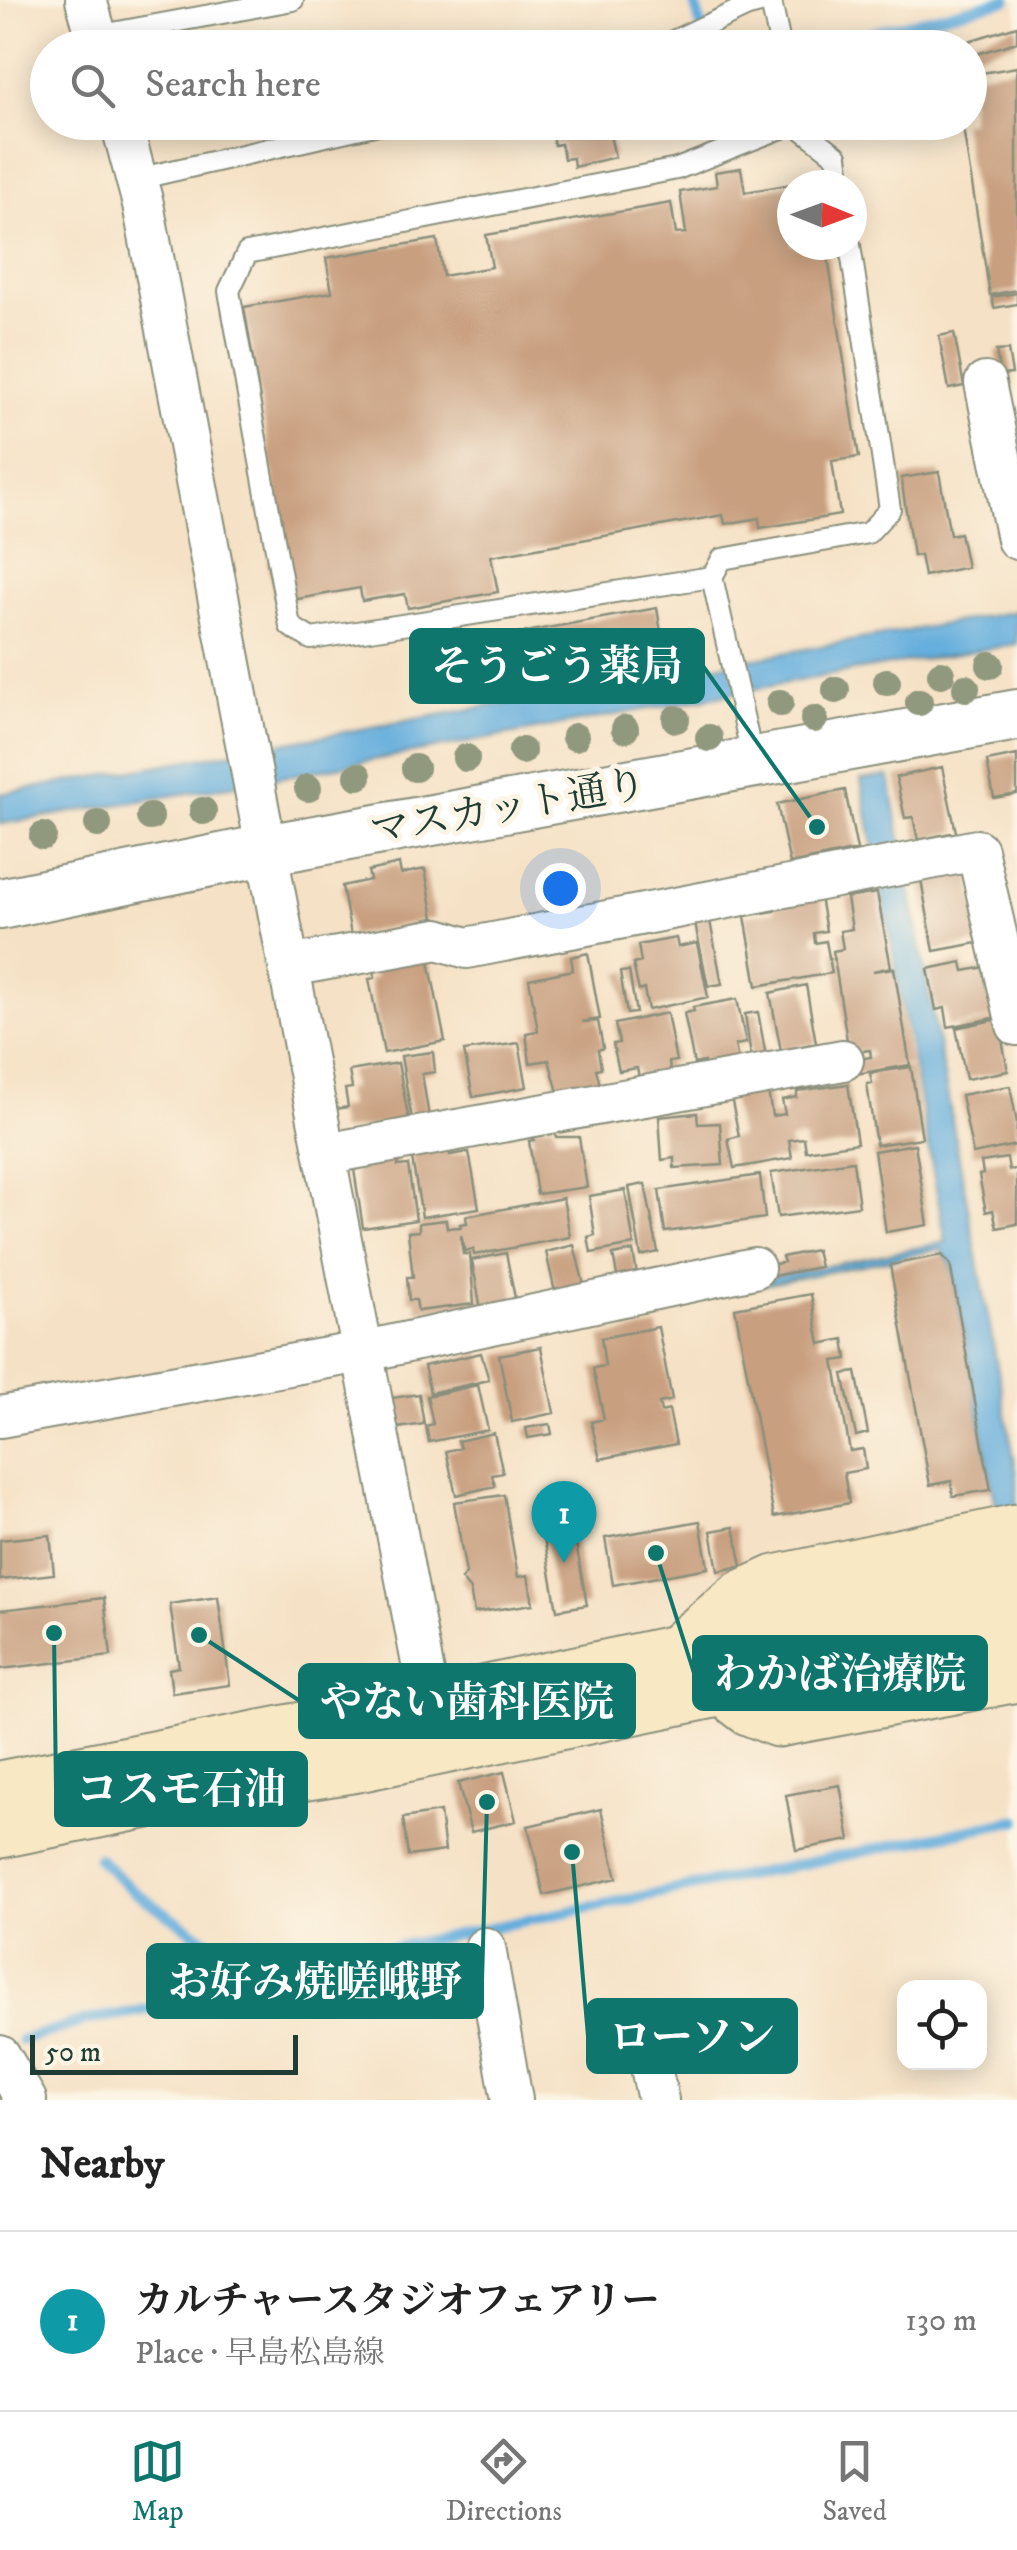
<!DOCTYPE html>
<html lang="en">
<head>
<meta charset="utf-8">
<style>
  :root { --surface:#fff; --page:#f6f6f6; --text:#222; --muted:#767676; --line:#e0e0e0; --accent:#0f766e }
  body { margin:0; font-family:"IM FELL DW Pica","Noto Serif JP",serif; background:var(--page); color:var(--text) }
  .controls { position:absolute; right:30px; bottom:30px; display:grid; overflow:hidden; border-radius:20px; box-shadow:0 5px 25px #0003 }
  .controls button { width:90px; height:90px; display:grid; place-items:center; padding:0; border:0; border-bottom:2px solid var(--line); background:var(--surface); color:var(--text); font:50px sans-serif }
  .compass { position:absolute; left:777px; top:170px; width:90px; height:90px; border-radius:50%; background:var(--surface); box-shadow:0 5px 25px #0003; rotate:91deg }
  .scale { position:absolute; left:30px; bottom:25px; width:268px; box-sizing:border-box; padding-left:10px; border:5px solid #1f3d34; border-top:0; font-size:28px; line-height:35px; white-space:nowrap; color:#1f3d34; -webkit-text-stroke:8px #fcf5e5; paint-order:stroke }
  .you { position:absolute; left:560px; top:888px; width:35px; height:35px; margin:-25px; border:8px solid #fff; border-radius:50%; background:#1a73e8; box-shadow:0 0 0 15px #1a73e833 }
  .badge { display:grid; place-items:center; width:65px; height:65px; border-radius:50%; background:var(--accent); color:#fff; font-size:32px; font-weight:700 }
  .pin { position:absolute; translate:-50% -82px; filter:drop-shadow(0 2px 5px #0008) }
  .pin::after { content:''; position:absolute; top:52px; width:35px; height:30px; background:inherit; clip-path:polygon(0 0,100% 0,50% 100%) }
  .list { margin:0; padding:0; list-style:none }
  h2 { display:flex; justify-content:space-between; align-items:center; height:130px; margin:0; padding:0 40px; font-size:42px }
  h2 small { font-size:32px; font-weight:400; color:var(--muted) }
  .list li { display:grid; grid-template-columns:65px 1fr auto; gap:30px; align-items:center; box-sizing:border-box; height:180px; padding:0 40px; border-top:2px solid var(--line) }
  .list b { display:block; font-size:38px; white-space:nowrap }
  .list p { margin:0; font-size:32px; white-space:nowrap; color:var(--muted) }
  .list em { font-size:32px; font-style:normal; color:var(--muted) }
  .icon { flex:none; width:55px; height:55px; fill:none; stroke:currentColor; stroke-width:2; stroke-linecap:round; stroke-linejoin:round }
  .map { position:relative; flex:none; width:1017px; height:2100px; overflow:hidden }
  .search { position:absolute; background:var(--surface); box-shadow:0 5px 25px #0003; left:30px; right:30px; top:30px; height:110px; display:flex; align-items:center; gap:25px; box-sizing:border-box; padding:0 35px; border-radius:55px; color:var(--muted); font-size:38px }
  .sheet { height:310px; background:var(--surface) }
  nav { display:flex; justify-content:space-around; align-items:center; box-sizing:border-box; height:140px; border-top:2px solid var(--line); background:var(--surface); font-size:28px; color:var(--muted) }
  nav a { display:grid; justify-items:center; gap:5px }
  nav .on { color:var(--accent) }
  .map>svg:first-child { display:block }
  .water { fill:#65aedd; stroke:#427688; stroke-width:2.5 }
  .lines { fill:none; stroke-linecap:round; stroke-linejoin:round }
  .stream { stroke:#65aedd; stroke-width:11 }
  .building { fill:#c89f7f }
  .service-casing { stroke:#8a8f7c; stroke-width:24 }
  .minor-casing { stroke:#8a8f7c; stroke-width:44 }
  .tertiary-casing { stroke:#8a8f7c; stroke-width:54 }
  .secondary-casing { stroke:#8a8f7c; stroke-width:59 }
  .service { stroke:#fff; stroke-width:20 }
  .minor { stroke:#fff; stroke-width:40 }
  .tertiary { stroke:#fff; stroke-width:50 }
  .secondary { stroke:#f8e8c3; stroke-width:55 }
  .tree { fill:#90987e }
  .labels { text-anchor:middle; stroke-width:10; stroke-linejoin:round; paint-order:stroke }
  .street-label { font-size:40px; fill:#1f3d34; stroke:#fcf5e5 }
  .leader { fill:none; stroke:#0f766e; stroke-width:4 }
  .callout-dot { fill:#0f766e; stroke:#fcf5e5; stroke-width:4 }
  .callout { fill:#0f766e; stroke:#0f766e; stroke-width:4 }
  .callout-label { font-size:42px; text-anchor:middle; font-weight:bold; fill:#fff }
</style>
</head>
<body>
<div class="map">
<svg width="1017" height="2100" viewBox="0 0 1017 2100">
  <rect width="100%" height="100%" fill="#fcf5e5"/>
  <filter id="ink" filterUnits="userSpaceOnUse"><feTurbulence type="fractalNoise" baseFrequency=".01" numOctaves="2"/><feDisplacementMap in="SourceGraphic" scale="20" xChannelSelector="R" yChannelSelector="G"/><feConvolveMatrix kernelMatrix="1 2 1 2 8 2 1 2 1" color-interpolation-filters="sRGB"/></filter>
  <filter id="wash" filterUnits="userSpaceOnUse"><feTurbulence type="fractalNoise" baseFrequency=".0048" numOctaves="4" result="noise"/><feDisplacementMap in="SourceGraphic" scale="40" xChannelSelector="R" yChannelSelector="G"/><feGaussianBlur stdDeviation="2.25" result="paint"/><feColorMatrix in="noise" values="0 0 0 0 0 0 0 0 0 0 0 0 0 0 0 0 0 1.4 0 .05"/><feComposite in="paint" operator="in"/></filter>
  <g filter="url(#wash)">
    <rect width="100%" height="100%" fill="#f5e1c5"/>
    <path class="water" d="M1017,611V644L841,673L266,780L0,824V794Z
      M889,776L1017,1475V1519L999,1522L951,1264L941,1249L382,1362V1356L946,1242L861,780Z"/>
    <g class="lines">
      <path class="stream" d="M694,0L707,48
        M804,48L1007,0
        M98,1858L133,1891L259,1975L1017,1820
        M22,2040L88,2020L224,1996L257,1974"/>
    </g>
    <g id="blocks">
      <path class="building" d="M1017,26V42L970,56V48H946Z
        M1017,67V290L990,295L962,122H970V75Z
        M549,122H607L615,157L574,167L573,158L564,159L561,144L554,145Z
        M629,122H668V123L632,135Z
        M741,168L745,192L792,184V245H826L859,457L832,461L840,515L760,528L759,518L725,524L723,515L491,556L498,592L408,608L405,594L362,601L360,588L275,603L267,560L279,557L280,516L244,307L332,292L326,258L437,239L443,276L492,267L486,235L671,203L676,234L686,233L680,192L717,186L715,172Z
        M1017,293V304L994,308L992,297Z
        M954,333L964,386L949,389L939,336Z
        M1008,350L1012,374L1000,375L996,351Z
        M939,472L950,535L960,533L967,567L924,576L920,555L913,556L901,478Z
        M657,608L667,669L530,694L520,633Z
        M1017,755V794L994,798L987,761Z
        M942,767L956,832L918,840L913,817L905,818L896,777Z
        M845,790L857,850L790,864L777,804Z
        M399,864L401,874L425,869L434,918L351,935L342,886L370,880L368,871Z
        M969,871L983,942L934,951L921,880Z
        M877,893L891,967L873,971L894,968L910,1065L850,1075L847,1061L871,1057L870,1050L849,1053L833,951L843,949L840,931L852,929L847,898Z
        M820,897L826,931L814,933L815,943L826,941L832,973L757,986L745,916L775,911L774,905Z
        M709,916L722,984L708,986L694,919Z
        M676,938L678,947L697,943L708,997L648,1010L644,989L639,991L633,964L641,962L638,945Z
        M588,953L600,1019L582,1022L598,1021L603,1048L598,1050L601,1068L596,1069L600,1085L559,1096L549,1060L530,1063L526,1033L538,1031L529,979L573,970L571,957Z
        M428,956L445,1041L384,1053L369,979L375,978L374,967Z
        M962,962L964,971L985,967L994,1018L948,1027L945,1008L936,1010L928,969Z
        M629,971L636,1013L627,1014L620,972Z
        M806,985L816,1043L781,1051L770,993Z
        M737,999L746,1043L735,1045L738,1061L705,1067L704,1062L694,1064L684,1013L694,1011L693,1007Z
        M758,1012L767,1062L752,1064L745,1014Z
        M667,1013L676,1061L669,1062L671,1077L640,1082L637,1068L619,1071L613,1044L619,1043L615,1024Z
        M998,1019L1008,1071L966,1079L956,1028Z
        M519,1043L527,1087L473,1097L464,1051Z
        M433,1052L435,1072L422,1074L430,1123L413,1126L401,1056Z
        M398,1063L409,1121L340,1131L336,1109L348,1107L345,1089L352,1088L349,1071Z
        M911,1067L922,1138L876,1145L867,1084L872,1083L870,1073Z
        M848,1084L857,1143L806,1151L804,1138L789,1140L792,1158L734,1168L728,1139L739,1136L731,1097L768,1090L772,1116L785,1114L782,1100L797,1097V1091Z
        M1010,1086L1017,1123L1016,1145L973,1154L961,1095Z
        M697,1113L698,1124L720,1123L723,1165L674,1168V1158L662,1160L659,1117Z
        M553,1124L556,1137H579L587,1187L537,1194L529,1141L534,1140L532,1127Z
        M915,1144L928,1225L886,1232L874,1151Z
        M448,1146L450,1155L469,1152L479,1208L422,1217L411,1153Z
        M397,1156L398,1166L408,1165L416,1220L363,1228L353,1163Z
        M1007,1158L1009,1170L1017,1169V1224L997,1228L993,1210L986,1212L979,1175L983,1174L981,1162Z
        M853,1161L859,1206L778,1217L771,1173Z
        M760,1175L765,1218L665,1232L659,1190Z
        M645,1184L658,1252L641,1256L629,1187Z
        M625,1190L634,1245L591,1253L588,1237L595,1235L589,1196Z
        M563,1198L570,1237L474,1255L473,1249L465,1251L461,1235L463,1254H470L474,1304L418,1311L416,1300H409L407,1277H413L408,1232L419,1231V1223L446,1220L447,1228L461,1227L460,1224L467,1223L466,1216Z
        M574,1245L584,1285L555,1292L546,1252Z
        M816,1250L820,1267L768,1277L766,1266L784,1262L782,1257Z
        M633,1251L638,1280L619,1285L613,1255Z
        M506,1253L516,1303L481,1310L472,1260Z
        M942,1255L950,1264L991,1490L953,1496L951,1481L930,1485L890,1265Z
        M811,1294L820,1344L844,1339L847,1359L834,1361L850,1451L863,1449L866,1469L844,1473L849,1503L774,1517L735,1308Z
        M658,1327L672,1400L659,1403L661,1412L669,1410L676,1444L600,1459L591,1422L604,1419L593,1368L605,1366L601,1338Z
        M541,1347L554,1413L512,1422L499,1355Z
        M481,1353L489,1380L430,1393L424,1366Z
        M856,1372L868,1433L856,1436L843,1374Z
        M478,1385L488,1430L429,1442L426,1426L433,1424L427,1396Z
        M419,1394L424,1424L397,1428L392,1398Z
        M550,1424L552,1434L528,1438L526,1428Z
        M494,1433L503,1473L492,1475L495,1486L456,1495L446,1451L460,1448L458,1441Z
        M504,1495L518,1577L528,1575L533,1604L474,1613L470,1590L461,1579L466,1574L454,1502Z
        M571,1516L587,1605L557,1610L541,1521Z
        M700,1521L708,1568L613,1585L605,1538Z
        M734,1527L742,1566L718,1571L711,1531Z
        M50,1535L54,1574L0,1580V1540Z
        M218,1597L230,1685L172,1693L169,1669L179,1667L170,1604Z
        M104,1598L111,1656L0,1669V1610Z
        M504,1772L516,1821L471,1832L458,1783Z
        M840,1785L850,1840L796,1850L786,1795Z
        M601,1809L617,1878L544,1895L528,1826Z
        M440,1812L445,1851L408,1856L403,1818Z"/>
    </g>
  </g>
  <g filter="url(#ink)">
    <use href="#blocks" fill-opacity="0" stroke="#8a8f7c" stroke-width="2.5"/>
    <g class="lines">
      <g class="service-casing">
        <path id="service" d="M771,2L781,48
          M96,36L293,0
          M658,48L748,6L772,0
          M797,125L837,156L841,185
          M137,179L387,122
          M712,577L311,639L290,626L229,291L247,253L677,169L797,122
          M753,760L712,577L722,559L868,533L890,509L850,245"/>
      </g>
      <g class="minor-casing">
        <path id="minor" d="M86,0L100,48
          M121,122L143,204L430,1705
          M985,383L1017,539
          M289,966L438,939L467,948L977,850L1017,1025
          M325,1154L843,1060
          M0,1417L361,1352L754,1268
          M485,1948L512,2100
          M648,2053L658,2100
          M0,2056L26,2100"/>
      </g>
      <g class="tertiary-casing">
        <path id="tertiary" d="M0,904L265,850L1017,715"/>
      </g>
      <g class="secondary-casing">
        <path id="secondary" d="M684,1647L743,1598L776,1583L1017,1532
          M723,1687L749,1707L778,1719L1017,1674
          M0,1789L430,1705L1017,1581
          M0,1830L206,1788L357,1764L1017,1627"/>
      </g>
      <use href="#service" class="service"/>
      <use href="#minor" class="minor"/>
      <use href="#tertiary" class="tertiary"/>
      <use href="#secondary" class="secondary"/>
    </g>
    <g class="tree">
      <circle cx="990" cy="665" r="14"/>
      <circle cx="941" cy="674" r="14"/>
      <circle cx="887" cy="682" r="14"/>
      <circle cx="966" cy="688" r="14"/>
      <circle cx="836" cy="690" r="14"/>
      <circle cx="919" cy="702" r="14"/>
      <circle cx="780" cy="703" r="14"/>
      <circle cx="676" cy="719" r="14"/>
      <circle cx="814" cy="719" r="14"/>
      <circle cx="625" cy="729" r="14"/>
      <circle cx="575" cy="737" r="14"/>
      <circle cx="709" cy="738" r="14"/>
      <circle cx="522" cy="751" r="14"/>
      <circle cx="466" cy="758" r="14"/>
      <circle cx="415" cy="768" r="14"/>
      <circle cx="358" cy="776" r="14"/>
      <circle cx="308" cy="788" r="14"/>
      <circle cx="203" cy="811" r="14"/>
      <circle cx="150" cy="817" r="14"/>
      <circle cx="98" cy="824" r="14"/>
      <circle cx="43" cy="836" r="14"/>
    </g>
  </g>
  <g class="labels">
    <g class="street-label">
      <text transform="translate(508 806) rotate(-10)" y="14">マスカット通り</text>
    </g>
  </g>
  <path class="leader" d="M817 827L703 666M656 1553L694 1673M199 1635L300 1701M54 1633L56 1789M487 1802L482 1981M572 1852L588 2036"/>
  <g class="callout-dot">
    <circle cx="817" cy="827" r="10"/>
    <circle cx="656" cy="1553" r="10"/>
    <circle cx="199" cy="1635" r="10"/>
    <circle cx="54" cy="1633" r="10"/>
    <circle cx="487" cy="1802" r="10"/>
    <circle cx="572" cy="1852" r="10"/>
  </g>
  <g class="callout">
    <rect x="411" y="630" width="292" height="72" rx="10"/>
    <rect x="694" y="1637" width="292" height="72" rx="10"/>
    <rect x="300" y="1665" width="334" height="72" rx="10"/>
    <rect x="56" y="1753" width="250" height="72" rx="10"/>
    <rect x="148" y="1945" width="334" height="72" rx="10"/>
    <rect x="588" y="2000" width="208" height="72" rx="10"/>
  </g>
  <g class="callout-label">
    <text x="557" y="680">そうごう薬局</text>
    <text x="840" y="1688">わかば治療院</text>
    <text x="467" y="1716">やない歯科医院</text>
    <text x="181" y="1803">コスモ石油</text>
    <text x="315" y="1996">お好み焼嵯峨野</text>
    <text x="692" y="2051">ローソン</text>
  </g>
</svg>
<div class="controls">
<button><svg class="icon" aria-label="locate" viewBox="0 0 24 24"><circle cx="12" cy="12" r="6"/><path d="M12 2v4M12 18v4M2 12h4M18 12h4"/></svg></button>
</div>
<svg class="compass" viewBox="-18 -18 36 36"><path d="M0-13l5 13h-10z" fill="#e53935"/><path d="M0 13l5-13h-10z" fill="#767676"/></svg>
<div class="scale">50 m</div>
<div class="you"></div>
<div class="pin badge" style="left:564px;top:1563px;background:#0f9aa8">1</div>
<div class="search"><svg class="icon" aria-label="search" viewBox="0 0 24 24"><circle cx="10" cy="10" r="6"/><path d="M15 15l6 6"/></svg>Search here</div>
</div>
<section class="sheet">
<h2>Nearby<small></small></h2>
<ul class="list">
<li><span class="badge" style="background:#0f9aa8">1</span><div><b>カルチャースタジオフェアリー</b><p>Place · 早島松島線</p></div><em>130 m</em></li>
</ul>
</section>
<nav>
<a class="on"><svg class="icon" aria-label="map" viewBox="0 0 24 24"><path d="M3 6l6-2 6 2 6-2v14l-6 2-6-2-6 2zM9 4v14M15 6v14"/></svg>Map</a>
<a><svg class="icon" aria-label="directions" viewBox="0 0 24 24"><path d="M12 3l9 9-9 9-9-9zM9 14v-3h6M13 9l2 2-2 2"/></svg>Directions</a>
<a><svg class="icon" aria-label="saved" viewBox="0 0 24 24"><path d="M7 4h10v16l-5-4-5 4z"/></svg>Saved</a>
</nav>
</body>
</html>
